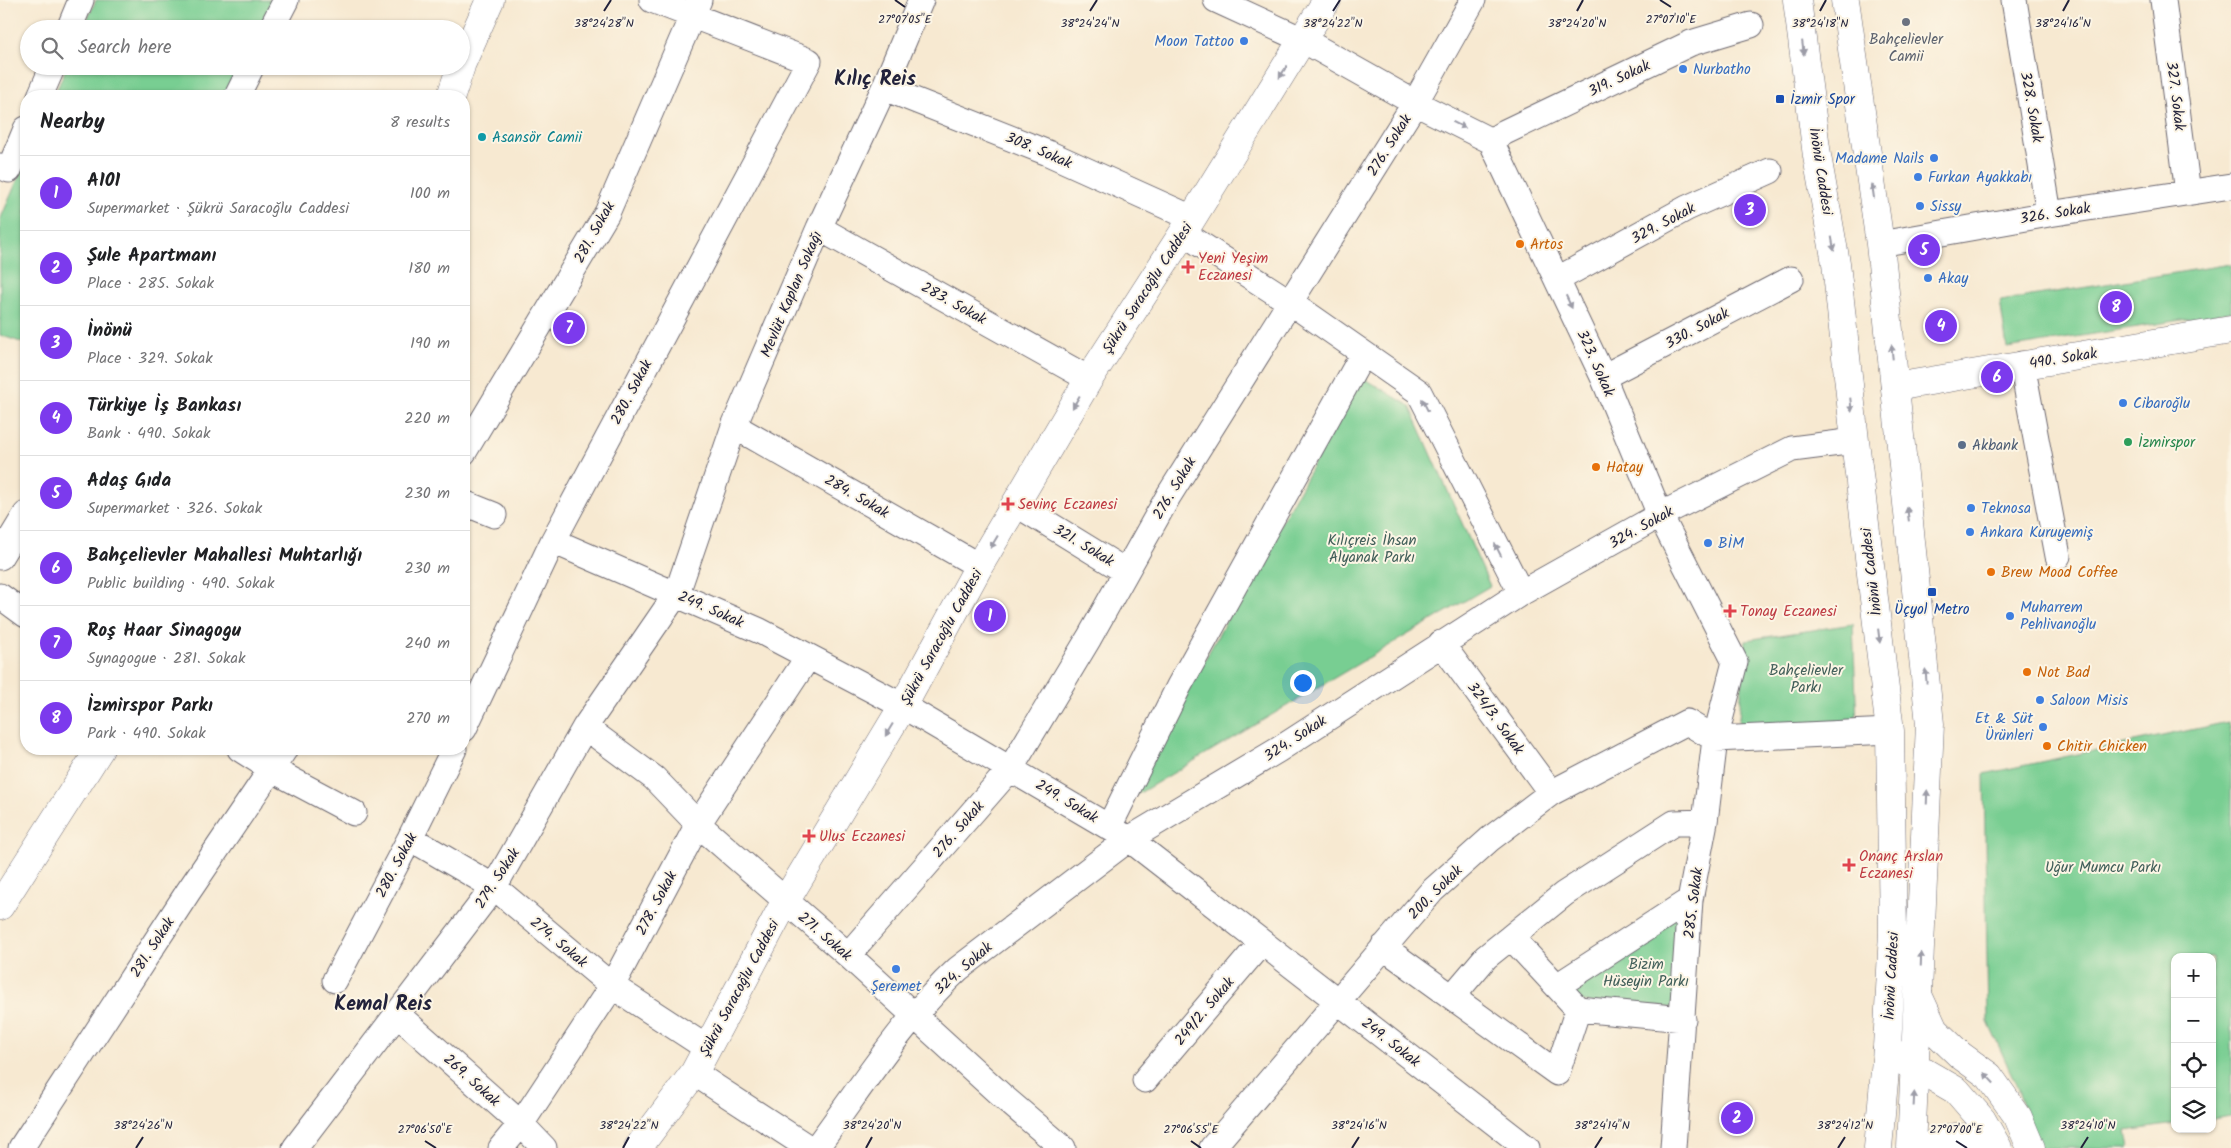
<!DOCTYPE html>
<html lang="en">
<head>
<meta charset="utf-8">
<style>
  :root { --surface:#fff; --page:#f6f6f6; --text:#202124; --muted:#757577; --line:#e0e0e0; --accent:#7c3aed }
  body { margin:0; font-family:Kalam,sans-serif; background:var(--page); color:var(--text) }
  .controls { position:absolute; right:15px; bottom:15px; display:grid; overflow:hidden; border-radius:10px; box-shadow:0 1px 4px #0004 }
  .controls button { width:45px; height:45px; display:grid; place-items:center; padding:0; border:0; border-bottom:1px solid var(--line); background:var(--surface); color:var(--text); font:25px sans-serif }
  .you { position:absolute; left:1302px; top:682px; width:18px; height:18px; margin:-12px; border:4px solid #fff; border-radius:50%; background:#1a73e8; box-shadow:0 0 0 8px #1a73e833 }
  .badge { display:grid; place-items:center; width:32px; height:32px; border-radius:50%; background:var(--accent); color:#fff; font-size:16px; font-weight:700 }
  .pin { position:absolute; translate:-50% -50%; border:2px solid #fff; box-shadow:0 1px 5px #0006 }
  .list { margin:0; padding:0; list-style:none }
  h2 { display:flex; justify-content:space-between; align-items:center; height:65px; margin:0; padding:0 20px; font-size:21px }
  h2 small { font-size:16px; font-weight:400; color:var(--muted) }
  .list li { display:grid; grid-template-columns:32px 1fr auto; gap:15px; align-items:center; box-sizing:border-box; height:75px; padding:0 20px; border-top:1px solid var(--line) }
  .list b { display:block; font-size:19px; white-space:nowrap }
  .list p { margin:0; font-size:16px; white-space:nowrap; color:var(--muted) }
  .list em { font-size:16px; font-style:normal; color:var(--muted) }
  .icon { flex:none; width:28px; height:28px; fill:none; stroke:currentColor; stroke-width:2; stroke-linecap:round; stroke-linejoin:round }
  .map { position:relative; flex:none; width:2231px; height:1148px; overflow:hidden }
  .search { position:absolute; background:var(--surface); box-shadow:0 1px 4px #0004; left:20px; top:20px; width:450px; height:55px; display:flex; align-items:center; gap:12px; box-sizing:border-box; padding:0 18px; border-radius:28px; color:var(--muted); font-size:19px }
  .panel { position:absolute; background:var(--surface); box-shadow:0 1px 4px #0004; left:20px; top:90px; width:450px; height:665px; border-radius:20px }
  .map>svg:first-child { display:block }
  .green { fill:#78ce92; stroke:#4d7866 }
  .lines { fill:none; stroke-linecap:round; stroke-linejoin:round }
  .street-casing { stroke:#6d6870; stroke-width:27 }
  .secondary-casing { stroke:#6d6870; stroke-width:29 }
  .primary-casing { stroke:#6d6870; stroke-width:29 }
  .street { stroke:#fff; stroke-width:25 }
  .secondary { stroke:#fff; stroke-width:28 }
  .primary { stroke:#fff; stroke-width:28 }
  .oneway { fill:#9c9ca7 }
  .ticks { fill:none; stroke:#22223b; stroke-width:2 }
  .worship-dot { fill:#6b7280; stroke:#fcf5e5; stroke-width:2 }
  .shop-dot { fill:#3f7fe0; stroke:#fcf5e5; stroke-width:2 }
  .transit-dot { fill:#1a4fb4; stroke:#fcf5e5; stroke-width:2 }
  .culture-dot { fill:#0f9aa8; stroke:#fcf5e5; stroke-width:2 }
  .food-dot { fill:#e8710a; stroke:#fcf5e5; stroke-width:2 }
  .health-dot { fill:#e0444e; stroke:#fcf5e5; stroke-width:2 }
  .leisure-dot { fill:#2e9e5b; stroke:#fcf5e5; stroke-width:2 }
  .service-dot { fill:#5c6f8a; stroke:#fcf5e5; stroke-width:2 }
  .labels { text-anchor:middle; stroke-width:4; stroke-linejoin:round; paint-order:stroke }
  .worship-label { font-size:15px; fill:#5b616d; stroke:#fcf5e5 }
  .shop-label { font-size:15px; fill:#366cbe; stroke:#fcf5e5; text-anchor:start }
  .street-label { font-size:15px; fill:#22223b; stroke:#fcf5e5 }
  .transit-label { font-size:15px; fill:#164399; stroke:#fcf5e5; text-anchor:start }
  .culture-label { font-size:15px; fill:#0d838f; stroke:#fcf5e5; text-anchor:start }
  .food-label { font-size:15px; fill:#c56008; stroke:#fcf5e5; text-anchor:start }
  .health-label { font-size:15px; fill:#be3a42; stroke:#fcf5e5; text-anchor:start }
  .leisure-label { font-size:15px; fill:#27864d; stroke:#fcf5e5; text-anchor:start }
  .service-label { font-size:15px; fill:#4e5e75; stroke:#fcf5e5; text-anchor:start }
  .park-label { font-size:15px; fill:#405e59; stroke:#fcf5e5 }
  .district-label { font-size:20px; font-weight:bold; fill:#22223b; stroke:#fcf5e5 }
  .ticks-label { font-size:12px; text-anchor:middle; fill:#22223b; stroke:#fcf5e5; stroke-width:4; stroke-linejoin:round; paint-order:stroke }
</style>
</head>
<body>
<div class="map">
<svg width="2231" height="1148" viewBox="0 0 2231 1148">
  <rect width="100%" height="100%" fill="#fcf5e5"/>
  <filter id="ink" filterUnits="userSpaceOnUse"><feTurbulence type="fractalNoise" baseFrequency=".02" numOctaves="2"/><feDisplacementMap in="SourceGraphic" scale="10" xChannelSelector="R" yChannelSelector="G"/><feConvolveMatrix kernelMatrix="1 2 1 2 8 2 1 2 1" color-interpolation-filters="sRGB"/></filter>
  <filter id="wash" filterUnits="userSpaceOnUse"><feTurbulence type="fractalNoise" baseFrequency=".0096" numOctaves="4" result="noise"/><feDisplacementMap in="SourceGraphic" scale="20" xChannelSelector="R" yChannelSelector="G"/><feGaussianBlur stdDeviation="1.12" result="paint"/><feColorMatrix in="noise" values="0 0 0 0 0 0 0 0 0 0 0 0 0 0 0 0 0 1.4 0 .05"/><feComposite in="paint" operator="in"/></filter>
  <g filter="url(#wash)">
    <rect width="100%" height="100%" fill="#f7e9d1"/>
    <path class="green" d="M96,0H274L259,29H83Z
      M67,66H240L225,96H54Z
      M26,160V344L0,335V220Z
      M2231,264V312L2007,348L2000,301Z
      M1362,377L1410,406L1490,586L1126,801Z
      M1853,624L1857,725L1738,729L1746,640Z
      M2228,722L2231,739V1116L2212,1119V957H2175V1124L2126,1131L2129,1148H2039L2015,1082L1988,1022L1984,774Z
      M1680,911L1679,1008L1581,1002L1563,987Z"/>
  </g>
  <g filter="url(#ink)">
    <g class="lines">
      <g class="street-casing">
        <path id="street" d="M1216,0L1303,40L1415,103L1491,141L1603,377L1660,515L1735,662L1715,739L1705,822L1690,900L1673,1148
          M2014,0L2049,214
          M2163,0L2188,193
          M69,29L81,0
          M271,29L286,0
          M884,88L1048,153L1192,218
          M40,96L53,66
          M237,96L252,66
          M1491,141L1505,132L1691,43L1751,25
          M0,166L9,170L26,129
          M819,228L1089,379
          M1183,233L1290,302L1419,392L1521,593
          M1880,244L2049,214L2231,186
          M1558,279L1687,208L1770,171
          M2022,364L2058,556
          M1603,377L1791,279
          M734,426L979,566
          M464,452L607,213L699,0
          M464,503L494,515
          M1016,504L1125,571
          M553,541L760,631L903,706L1129,839L1527,1148
          M0,557L26,514
          M0,596L26,615
          M1441,643L1551,793
          M585,727L654,778L698,824L848,955L1001,1095L1063,1148
          M464,729L553,541L809,61L652,0
          M240,749L273,770L354,813
          M1109,827L1179,686L1363,354
          M410,838L494,887L612,986L707,1048
          M1383,947L1557,1073L1578,1009
          M848,955L1011,768L1089,638L1169,495L1415,103L1473,0
          M335,980L410,838L454,749
          M1557,986L1690,900
          M1452,997L1486,957L1511,937
          M398,1015L521,1124L544,1148
          M1683,1019L1578,1009L1511,937L1564,894L1674,823L1705,822
          M694,1073L809,1148
          M1145,1080L1262,942
          M21,1148L188,892L285,749
          M295,1148L494,887L585,727L677,593L734,426L819,228L884,88L921,0
          M501,1148L521,1124L612,986L698,824L808,657
          M816,1148C861,1088 903,1020 958,969L1129,839L1278,750L1521,593L1660,515L1792,449L1855,441
          M1212,1148L1432,891L1490,839L1551,793L1687,722L1715,739L1890,731"/>
      </g>
      <g class="secondary-casing">
        <path id="secondary" d="M461,65L490,0
          M451,96L461,66
          M1895,387L2231,330
          M0,906L100,749
          M1919,997L1934,1030L1960,1055L1989,1076L2018,1117L2031,1148
          M1887,1048L1916,1070L1926,1073L1957,1091L1982,1120L1998,1148
          M638,1148L694,1073L785,902L903,706L979,566L1089,379L1183,233L1327,0
          M1928,1148C1948,1132 1971,1135 1991,1148"/>
      </g>
      <g class="primary-casing">
        <path id="primary" d="M1797,0L1817,156L1836,263L1855,441L1890,731L1893,932L1887,1048L1878,1148
          M1845,0L1880,244L1930,724L1911,1148"/>
      </g>
      <use href="#street" class="street"/>
      <use href="#secondary" class="secondary"/>
      <use href="#primary" class="primary"/>
    </g>
    <defs><path id="oneway-solid" d="M-6-.8H1V-3.2L6.5 0L1 3.2V.8H-6Z" transform="scale(1.25)"/></defs>
    <g class="oneway">
      <use href="#oneway-solid" transform="translate(1803 48) rotate(83)"/>
      <use href="#oneway-solid" transform="translate(1283 72) rotate(122)"/>
      <use href="#oneway-solid" transform="translate(1459 125) rotate(26)"/>
      <use href="#oneway-solid" transform="translate(1873 191) rotate(-98)"/>
      <use href="#oneway-solid" transform="translate(1833 244) rotate(80)"/>
      <use href="#oneway-solid" transform="translate(1569 302) rotate(65)"/>
      <use href="#oneway-solid" transform="translate(1892 352) rotate(-96)"/>
      <use href="#oneway-solid" transform="translate(1076 402) rotate(120)"/>
      <use href="#oneway-solid" transform="translate(1425 405) rotate(-117)"/>
      <use href="#oneway-solid" transform="translate(1851 405) rotate(84)"/>
      <use href="#oneway-solid" transform="translate(1908 514) rotate(-97)"/>
      <use href="#oneway-solid" transform="translate(994 542) rotate(121)"/>
      <use href="#oneway-solid" transform="translate(1498 550) rotate(-117)"/>
      <use href="#oneway-solid" transform="translate(1879 636) rotate(83)"/>
      <use href="#oneway-solid" transform="translate(1926 676) rotate(-95)"/>
      <use href="#oneway-solid" transform="translate(889 730) rotate(121)"/>
      <use href="#oneway-solid" transform="translate(1927 797) rotate(-88)"/>
      <use href="#oneway-solid" transform="translate(1921 959) rotate(-88)"/>
      <use href="#oneway-solid" transform="translate(1989 1078) rotate(-133)"/>
      <use href="#oneway-solid" transform="translate(1914 1099) rotate(-87)"/>
    </g>
  </g>
  <path class="ticks" d="M895,0L905,7M1660,0L1671,7M604,11L611,0M1090,11L1097,0M1333,11L1340,0M1577,11L1583,0M1820,11L1826,0M2063,11L2069,0M425,1141L436,1148M1191,1141L1201,1148M1956,1141L1967,1148M136,1148L143,1137M623,1148L629,1137M866,1148L872,1137M1352,1148L1359,1137M1595,1148L1602,1137M1838,1148L1845,1137M2081,1148L2088,1137"/>
  <circle class="worship-dot" cx="1906" cy="22" r="5"/>
  <g class="shop-dot">
    <circle cx="1244" cy="41" r="5"/>
    <circle cx="1683" cy="69" r="5"/>
    <circle cx="1934" cy="158" r="5"/>
    <circle cx="1918" cy="177" r="5"/>
    <circle cx="1920" cy="206" r="5"/>
    <circle cx="1928" cy="278" r="5"/>
    <circle cx="2123" cy="403" r="5"/>
    <circle cx="1971" cy="508" r="5"/>
    <circle cx="1970" cy="532" r="5"/>
    <circle cx="1708" cy="543" r="5"/>
    <circle cx="2010" cy="616" r="5"/>
    <circle cx="2040" cy="700" r="5"/>
    <circle cx="2043" cy="727" r="5"/>
    <circle cx="896" cy="969" r="5"/>
  </g>
  <g class="transit-dot">
    <rect x="1775" y="94" width="10" height="10" rx="2.5"/>
    <rect x="1927" y="587" width="10" height="10" rx="2.5"/>
  </g>
  <circle class="culture-dot" cx="482" cy="137" r="5"/>
  <g class="food-dot">
    <circle cx="1520" cy="244" r="5"/>
    <circle cx="1596" cy="467" r="5"/>
    <circle cx="1991" cy="572" r="5"/>
    <circle cx="2027" cy="672" r="5"/>
    <circle cx="2047" cy="746" r="5"/>
  </g>
  <g class="health-dot">
    <path d="M1185.5 259.5h5v5h5v5h-5v5h-5v-5h-5v-5h5z"/>
    <path d="M1005.5 496.5h5v5h5v5h-5v5h-5v-5h-5v-5h5z"/>
    <path d="M1727.5 603.5h5v5h5v5h-5v5h-5v-5h-5v-5h5z"/>
    <path d="M806.5 828.5h5v5h5v5h-5v5h-5v-5h-5v-5h5z"/>
    <path d="M1846.5 857.5h5v5h5v5h-5v5h-5v-5h-5v-5h5z"/>
  </g>
  <circle class="leisure-dot" cx="2128" cy="442" r="5"/>
  <circle class="service-dot" cx="1962" cy="445" r="5"/>
  <g class="labels">
    <g class="worship-label">
      <text x="1906" y="44">Bahçelievler<tspan x="1906" dy="17">Camii</tspan></text>
    </g>
    <g class="shop-label">
      <text x="1234" y="46" text-anchor="end">Moon Tattoo</text>
      <text x="1693" y="74">Nurbatho</text>
      <text x="1924" y="163" text-anchor="end">Madame Nails</text>
      <text x="1928" y="182">Furkan Ayakkabı</text>
      <text x="1930" y="211">Sissy</text>
      <text x="1938" y="283">Akay</text>
      <text x="2133" y="408">Cibaroğlu</text>
      <text x="1981" y="513">Teknosa</text>
      <text x="1980" y="537">Ankara Kuruyemiş</text>
      <text x="1718" y="548">BİM</text>
      <text x="2020" y="612">Muharrem<tspan x="2020" dy="17">Pehlivanoğlu</tspan></text>
      <text x="2050" y="705">Saloon Misis</text>
      <text x="2033" y="723" text-anchor="end">Et &amp; Süt<tspan x="2033" dy="17">Ürünleri</tspan></text>
      <text x="896" y="991" text-anchor="middle">Şeremet</text>
    </g>
    <g class="street-label">
      <text transform="translate(1619 78) rotate(-25)" y="5">319. Sokak</text>
      <text transform="translate(2176 96) rotate(83)" y="5">327. Sokak</text>
      <text transform="translate(2032 107) rotate(80)" y="5">328. Sokak</text>
      <text transform="translate(1389 145) rotate(-58)" y="5">276. Sokak</text>
      <text transform="translate(1039 150) rotate(23)" y="5">308. Sokak</text>
      <text transform="translate(1821 171) rotate(81)" y="5">İnönü Caddesi</text>
      <text transform="translate(2055 213) rotate(-9)" y="5">326. Sokak</text>
      <text transform="translate(1663 223) rotate(-28)" y="5">329. Sokak</text>
      <text transform="translate(594 232) rotate(-61)" y="5">281. Sokak</text>
      <text transform="translate(1147 288) rotate(-57)" y="5">Şükrü Saracoğlu Caddesi</text>
      <text transform="translate(791 294) rotate(-67)" y="5">Mevlüt Kaplan Sokağı</text>
      <text transform="translate(954 303) rotate(29)" y="5">283. Sokak</text>
      <text transform="translate(1697 328) rotate(-28)" y="5">330. Sokak</text>
      <text transform="translate(2063 358) rotate(-9)" y="5">490. Sokak</text>
      <text transform="translate(1596 363) rotate(66)" y="5">323. Sokak</text>
      <text transform="translate(631 392) rotate(-62)" y="5">280. Sokak</text>
      <text transform="translate(1174 488) rotate(-59)" y="5">276. Sokak</text>
      <text transform="translate(857 496) rotate(30)" y="5">284. Sokak</text>
      <text transform="translate(1641 527) rotate(-29)" y="5">324. Sokak</text>
      <text transform="translate(1084 545) rotate(31)" y="5">321. Sokak</text>
      <text transform="translate(1871 572) rotate(-97)" y="5">İnönü Caddesi</text>
      <text transform="translate(711 609) rotate(24)" y="5">249. Sokak</text>
      <text transform="translate(941 637) rotate(-61)" y="5">Şükrü Saracoğlu Caddesi</text>
      <text transform="translate(1496 718) rotate(54)" y="5">324/3. Sokak</text>
      <text transform="translate(1295 738) rotate(-33)" y="5">324. Sokak</text>
      <text transform="translate(1067 801) rotate(31)" y="5">249. Sokak</text>
      <text transform="translate(958 829) rotate(-49)" y="5">276. Sokak</text>
      <text transform="translate(396 865) rotate(-62)" y="5">280. Sokak</text>
      <text transform="translate(497 878) rotate(-57)" y="5">279. Sokak</text>
      <text transform="translate(1435 892) rotate(-45)" y="5">200. Sokak</text>
      <text transform="translate(656 903) rotate(-62)" y="5">278. Sokak</text>
      <text transform="translate(1693 903) rotate(-83)" y="5">285. Sokak</text>
      <text transform="translate(825 936) rotate(41)" y="5">271. Sokak</text>
      <text transform="translate(559 942) rotate(40)" y="5">274. Sokak</text>
      <text transform="translate(152 947) rotate(-57)" y="5">281. Sokak</text>
      <text transform="translate(963 968) rotate(-41)" y="5">324. Sokak</text>
      <text transform="translate(1891 976) rotate(-87)" y="5">İnönü Caddesi</text>
      <text transform="translate(739 988) rotate(-62)" y="5">Şükrü Saracoğlu Caddesi</text>
      <text transform="translate(1204 1011) rotate(-50)" y="5">249/2. Sokak</text>
      <text transform="translate(1391 1042) rotate(38)" y="5">249. Sokak</text>
      <text transform="translate(472 1080) rotate(42)" y="5">269. Sokak</text>
    </g>
    <g class="transit-label">
      <text x="1790" y="104">İzmir Spor</text>
      <text x="1932" y="614" text-anchor="middle">Üçyol Metro</text>
    </g>
    <g class="culture-label">
      <text x="492" y="142">Asansör Camii</text>
    </g>
    <g class="food-label">
      <text x="1530" y="249">Artos</text>
      <text x="1606" y="472">Hatay</text>
      <text x="2001" y="577">Brew Mood Coffee</text>
      <text x="2037" y="677">Not Bad</text>
      <text x="2057" y="751">Chitir Chicken</text>
    </g>
    <g class="health-label">
      <text x="1198" y="263">Yeni Yeşim<tspan x="1198" dy="17">Eczanesi</tspan></text>
      <text x="1018" y="509">Sevinç Eczanesi</text>
      <text x="1740" y="616">Tonay Eczanesi</text>
      <text x="819" y="841">Ulus Eczanesi</text>
      <text x="1859" y="861">Onanç Arslan<tspan x="1859" dy="17">Eczanesi</tspan></text>
    </g>
    <g class="leisure-label">
      <text x="2138" y="447">İzmirspor</text>
    </g>
    <g class="service-label">
      <text x="1972" y="450">Akbank</text>
    </g>
    <g class="park-label">
      <text x="1372" y="545">Kılıçreis İhsan<tspan x="1372" dy="17">Alyanak Parkı</tspan></text>
      <text x="1806" y="675">Bahçelievler<tspan x="1806" dy="17">Parkı</tspan></text>
      <text x="2103" y="872">Uğur Mumcu Parkı</text>
      <text x="1646" y="969">Bizim<tspan x="1646" dy="17">Hüseyin Parkı</tspan></text>
    </g>
    <g class="district-label">
      <text x="875" y="85">Kılıç Reis</text>
      <text x="383" y="1010">Kemal Reis</text>
    </g>
  </g>
  <g class="ticks-label">
    <text x="905" y="23">27°07'05"E</text>
    <text x="1671" y="23">27°07'10"E</text>
    <text x="604" y="27">38°24'28"N</text>
    <text x="1090" y="27">38°24'24"N</text>
    <text x="1333" y="27">38°24'22"N</text>
    <text x="1577" y="27">38°24'20"N</text>
    <text x="1820" y="27">38°24'18"N</text>
    <text x="2063" y="27">38°24'16"N</text>
    <text x="143" y="1129">38°24'26"N</text>
    <text x="629" y="1129">38°24'22"N</text>
    <text x="872" y="1129">38°24'20"N</text>
    <text x="1359" y="1129">38°24'16"N</text>
    <text x="1602" y="1129">38°24'14"N</text>
    <text x="1845" y="1129">38°24'12"N</text>
    <text x="2088" y="1129">38°24'10"N</text>
    <text x="425" y="1133">27°06'50"E</text>
    <text x="1191" y="1133">27°06'55"E</text>
    <text x="1956" y="1133">27°07'00"E</text>
  </g>
</svg>
<div class="controls">
<button>+</button>
<button>−</button>
<button><svg class="icon" aria-label="locate" viewBox="0 0 24 24"><circle cx="12" cy="12" r="6"/><path d="M12 2v4M12 18v4M2 12h4M18 12h4"/></svg></button>
<button><svg class="icon" aria-label="layers" viewBox="0 0 24 24"><path d="M12 4l9 5-9 5-9-5zM3 14l9 5 9-5"/></svg></button>
</div>
<div class="you"></div>
<div class="pin badge" style="left:990px;top:616px">1</div>
<div class="pin badge" style="left:1737px;top:1118px">2</div>
<div class="pin badge" style="left:1750px;top:210px">3</div>
<div class="pin badge" style="left:1941px;top:326px">4</div>
<div class="pin badge" style="left:1924px;top:250px">5</div>
<div class="pin badge" style="left:1997px;top:377px">6</div>
<div class="pin badge" style="left:569px;top:328px">7</div>
<div class="pin badge" style="left:2116px;top:307px">8</div>
<div class="search"><svg class="icon" aria-label="search" viewBox="0 0 24 24"><circle cx="10" cy="10" r="6"/><path d="M15 15l6 6"/></svg>Search here</div>
<section class="panel">
<h2>Nearby<small>8 results</small></h2>
<ul class="list">
<li><span class="badge">1</span><div><b>A101</b><p>Supermarket · Şükrü Saracoğlu Caddesi</p></div><em>100 m</em></li>
<li><span class="badge">2</span><div><b>Şule Apartmanı</b><p>Place · 285. Sokak</p></div><em>180 m</em></li>
<li><span class="badge">3</span><div><b>İnönü</b><p>Place · 329. Sokak</p></div><em>190 m</em></li>
<li><span class="badge">4</span><div><b>Türkiye İş Bankası</b><p>Bank · 490. Sokak</p></div><em>220 m</em></li>
<li><span class="badge">5</span><div><b>Adaş Gıda</b><p>Supermarket · 326. Sokak</p></div><em>230 m</em></li>
<li><span class="badge">6</span><div><b>Bahçelievler Mahallesi Muhtarlığı</b><p>Public building · 490. Sokak</p></div><em>230 m</em></li>
<li><span class="badge">7</span><div><b>Roş Haar Sinagogu</b><p>Synagogue · 281. Sokak</p></div><em>240 m</em></li>
<li><span class="badge">8</span><div><b>İzmirspor Parkı</b><p>Park · 490. Sokak</p></div><em>270 m</em></li>
</ul>
</section>
</div>
</body>
</html>
